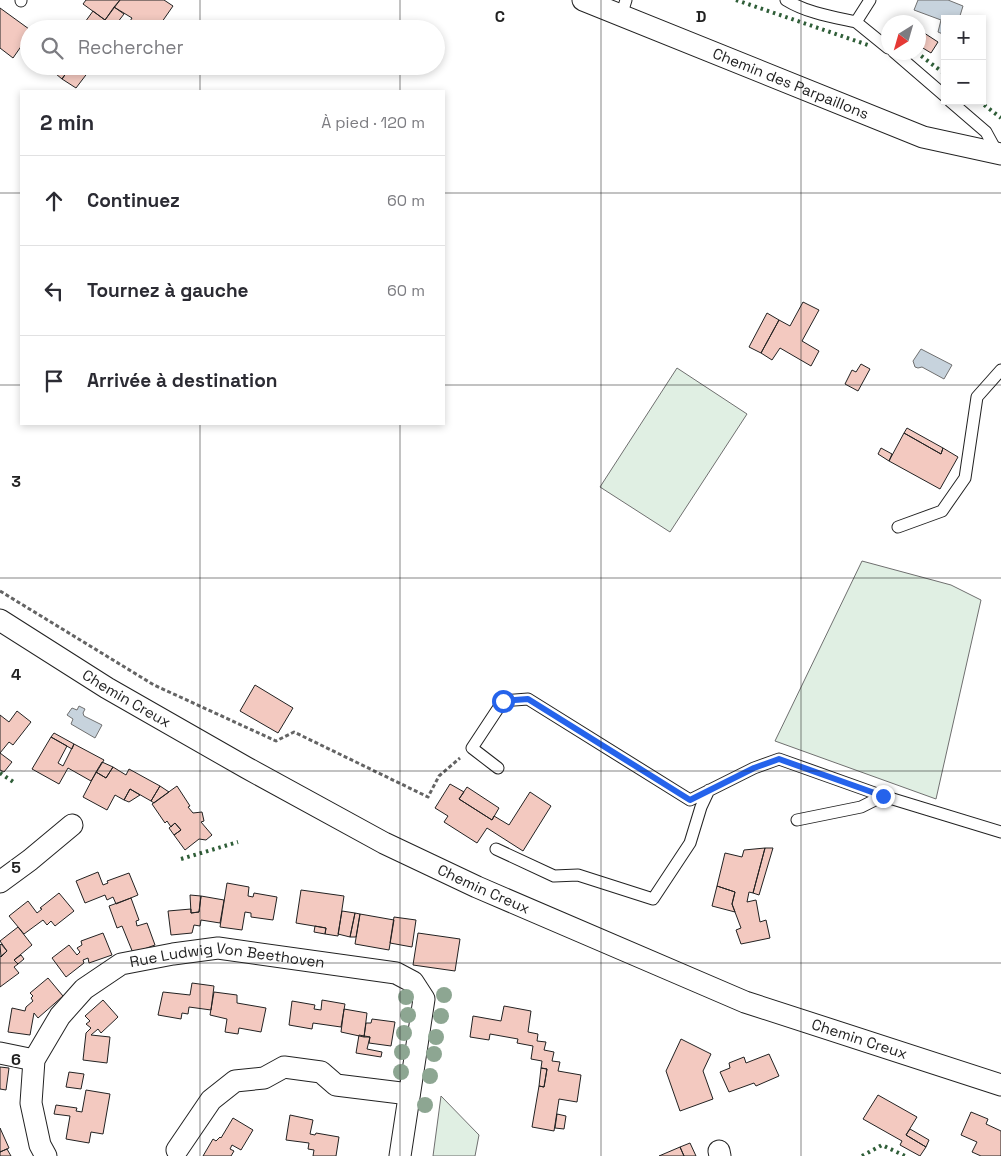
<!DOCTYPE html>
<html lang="fr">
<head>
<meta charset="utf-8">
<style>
  :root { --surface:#fff; --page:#f2f2f3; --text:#2b2b33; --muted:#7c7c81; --line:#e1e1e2 }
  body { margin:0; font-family:"Space Grotesk",sans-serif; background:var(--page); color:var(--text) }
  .controls { position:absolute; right:15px; top:15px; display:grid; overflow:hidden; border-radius:0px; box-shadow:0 2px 8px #0003 }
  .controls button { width:45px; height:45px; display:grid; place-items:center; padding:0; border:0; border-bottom:1px solid var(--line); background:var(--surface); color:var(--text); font:25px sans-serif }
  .compass { position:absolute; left:881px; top:15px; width:45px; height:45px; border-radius:50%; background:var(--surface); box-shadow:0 2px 8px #0003; rotate:217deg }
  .stop { position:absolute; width:15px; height:15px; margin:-11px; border:4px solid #2563eb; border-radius:50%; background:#fff }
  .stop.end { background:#2563eb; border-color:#fff; box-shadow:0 1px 5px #0008 }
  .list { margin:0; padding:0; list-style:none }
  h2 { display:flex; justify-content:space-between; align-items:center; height:65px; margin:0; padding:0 20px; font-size:21px }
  h2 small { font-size:16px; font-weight:400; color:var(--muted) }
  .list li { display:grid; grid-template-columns:32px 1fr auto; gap:15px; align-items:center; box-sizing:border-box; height:90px; padding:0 20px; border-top:1px solid var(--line) }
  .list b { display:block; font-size:19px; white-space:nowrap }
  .list em { font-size:16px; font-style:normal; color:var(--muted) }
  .icon { flex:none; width:28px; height:28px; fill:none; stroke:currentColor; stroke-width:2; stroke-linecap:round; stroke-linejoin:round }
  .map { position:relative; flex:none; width:1001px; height:1156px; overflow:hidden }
  .search { position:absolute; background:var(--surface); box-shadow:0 2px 8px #0003; left:20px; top:20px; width:425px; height:55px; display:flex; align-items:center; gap:12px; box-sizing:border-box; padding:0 18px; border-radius:28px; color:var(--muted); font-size:19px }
  .panel { position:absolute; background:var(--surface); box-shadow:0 2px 8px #0003; left:20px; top:90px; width:425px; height:335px; border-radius:0px }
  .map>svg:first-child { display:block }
  .green { fill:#e0efe3; stroke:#6f6f6f }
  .water { fill:#c7d3dd; stroke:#6f6f6f }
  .building { fill:#f3c9c0; stroke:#222 }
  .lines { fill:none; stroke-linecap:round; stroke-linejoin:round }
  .lane-casing { stroke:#222; stroke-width:13 }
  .street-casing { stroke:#222; stroke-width:23 }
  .path { stroke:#646464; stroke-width:3; stroke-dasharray:4 2.5; stroke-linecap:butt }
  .lane { stroke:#fff; stroke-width:11 }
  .street { stroke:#fff; stroke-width:21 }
  .hedge { stroke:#2f5e38; stroke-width:4; stroke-dasharray:2.5 4; stroke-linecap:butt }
  .tree { fill:#8da692 }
  .route { stroke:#2563eb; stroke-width:6 }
  .grid { fill:none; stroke:#222; stroke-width:1; stroke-opacity:0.55 }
  .labels { text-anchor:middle; stroke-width:4; stroke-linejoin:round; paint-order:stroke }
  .street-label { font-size:15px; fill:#222; stroke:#fff }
  .grid-label { font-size:16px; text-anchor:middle; font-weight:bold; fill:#222; stroke:#fff; stroke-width:4; stroke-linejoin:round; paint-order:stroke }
</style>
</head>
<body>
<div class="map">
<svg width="1001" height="1156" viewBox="0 0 1001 1156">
  <rect width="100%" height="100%" fill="#fff"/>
  <path class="green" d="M677,368L747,414L670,532L600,487Z
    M862,561L951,585L981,600L936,799L775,741Z
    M441,1096L479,1135L475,1156H433Z"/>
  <path class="water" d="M918,0H948L963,6L959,19H945V35L938,32L941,20L914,10Z
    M921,349L952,365L944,379L922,367L918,368L915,367L913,361Z
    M79,706L85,709L83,713L84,716L102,725L95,738L71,724L73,719L67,715L72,708L77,710Z"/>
  <path class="building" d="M86,0H120L105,20L83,4Z
    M120,0H164L173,6L157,29H125L132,18L114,7Z
    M114,7L124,14L114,27L105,20Z
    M0,8L29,29V35L13,58L0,48Z
    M93,11L105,20L98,29H80Z
    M918,29L938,42L931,53L918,45Z
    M53,66H71L62,79L50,69Z
    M71,66L92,67L76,88L62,79Z
    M139,66H155L150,74Z
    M803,302L819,310L802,341L819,351L811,366L780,348L772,360L761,353L779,320L790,326Z
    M767,313L779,320L761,353L749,347Z
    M861,364L870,369L858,391L845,384L852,370L856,372Z
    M907,428L943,448L941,454L904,433Z
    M904,433L941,454L943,448L958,457L940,489L889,461Z
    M881,448L892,454L889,461L878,454Z
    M255,685L293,708L278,733L240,711Z
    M17,711L31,722L13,745L9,742L0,753L12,762L4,772L0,770V715L9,722Z
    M54,733L74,744L72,749L51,737Z
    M51,737L67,746L58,763L63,766L74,744L104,760L91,781L68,768L59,784L32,769Z
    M102,762L113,767L106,778L96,772Z
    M113,767L126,775L129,769L160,786L151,801L130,789L124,800L115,795L107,810L83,797L96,772L106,778Z
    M450,784L464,792L459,799L492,820L494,816L509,825L530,792L551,806L523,851L487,828L477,843L444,822L448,816L435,808Z
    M160,786L169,792L154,803L151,801Z
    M177,786L190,806L188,807L193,813L202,812L204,821L201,822L212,835L206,840L199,839L185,850L174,835L181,830L175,823L171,827L167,821L165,823L152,804Z
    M467,787L499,808L492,820L459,799Z
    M130,789L140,795L129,802L124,800Z
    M175,823L181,830L174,835L169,828Z
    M765,848H773L759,895L753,893Z
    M765,848L753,893L749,892L747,902L756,900L760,922L766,920L770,938L741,944L736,930L741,928L732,904L735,892L717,886L725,853L742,857L744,850Z
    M98,872L103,885L108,883L107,881L129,873L138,895L116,904L113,897L107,900L105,895L85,903L76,881Z
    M227,883L249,887L248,896L253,897L254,893L277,897L273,920L251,917V913L245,912L242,930L220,927Z
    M717,886L735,892L732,904L735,912L712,906Z
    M301,890L344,896L338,936L325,934L326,928L296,923Z
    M59,893L74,911L55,926L51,921L47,925L43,920L24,934L9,916L28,901L37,913L42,909L40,908Z
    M190,895L201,896L199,912L191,913Z
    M201,896L224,900L220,923L201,920L200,926L194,925L192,933L171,935L168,911L191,909V913L199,912Z
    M131,898L139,920L136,921L137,926L147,923L155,945L133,953L122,926L117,928L109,906Z
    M342,911L355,913L350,937L338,934Z
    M355,913L360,914L356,937H350Z
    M360,914L394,920L389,950L355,944Z
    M394,917L416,920L412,947L390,943Z
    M315,926L326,928L325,934L314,932Z
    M18,927L32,945L14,960L18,964L14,967L19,973L0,987V957L7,951L0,941Z
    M103,933L112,955L89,963L88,958L83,960L84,963L66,977L52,958L69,945L77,955L80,952L77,948L82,945L81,941Z
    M418,933L460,939L455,971L413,965Z
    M1,944L7,951L1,957L0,945Z
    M21,955L24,959L18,964L14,960Z
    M48,978L63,996L38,1018L34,1013L30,1035L8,1032L12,1008L25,1011L26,1007L33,1001L31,998L33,996L30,993Z
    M192,983L214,986L211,1010L189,1007L188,1014L182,1013L181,1019L158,1015L163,992L190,995Z
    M214,992L237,995V1003L266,1008L261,1032L239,1028L238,1034L225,1032L227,1019L210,1015Z
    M103,1000L118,1017L101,1033L98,1029L91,1035L110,1037L107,1063L83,1060L86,1033L91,1028L86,1024L90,1021L85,1016Z
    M322,1000L345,1004L341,1027L313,1023L312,1029L289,1025L292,1001L315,1005L314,1009L321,1010Z
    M504,1006L531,1011L528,1032L538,1034L537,1041L546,1042L544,1050L554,1052L552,1061L560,1062L558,1071L581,1075L577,1102L559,1099L554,1131L532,1127L539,1086L544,1087L547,1069L541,1068L542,1061L531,1059L533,1046L517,1043L518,1039L490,1034L489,1040L470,1037L473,1016L501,1021Z
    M344,1009L367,1013L364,1037L341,1032Z
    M372,1019L395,1022L391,1046L369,1043L370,1037H364L366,1023H371Z
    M359,1035L370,1037L367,1049L382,1052L381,1057L356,1053Z
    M681,1039L711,1054L703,1071L713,1099L680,1111L666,1071Z
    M769,1054L779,1076L756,1086L754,1083L729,1092L720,1072L730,1068L729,1063L744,1057L746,1063Z
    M0,1067L9,1068L6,1090L0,1089Z
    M541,1068L547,1069L544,1087L539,1086Z
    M69,1072L84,1074L81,1089L66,1087Z
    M86,1090L110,1094L103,1134L91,1132L89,1143L66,1139L70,1116L54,1114L56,1105L77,1108L76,1111L82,1112Z
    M878,1095L917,1117L906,1135L926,1147L920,1156L900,1145L902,1141L863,1119Z
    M971,1112L988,1119L986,1124L1001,1131V1156H981L972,1152L977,1142L961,1135Z
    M557,1114L566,1116L564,1129L555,1128Z
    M290,1115L313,1120L310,1134L315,1135L316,1133L339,1137L336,1156H313L314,1150L308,1149L309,1143L286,1140Z
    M233,1118L253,1130L241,1150L232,1145L230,1149L234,1151L231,1156H203L213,1139L216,1141L220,1137L221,1138Z
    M0,1128L9,1148L0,1152Z
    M910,1129L929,1140L926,1147L906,1135Z
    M690,1143L696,1156H684L680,1147Z
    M680,1147L684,1156H659Z
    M7,1149L11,1156H0V1152Z"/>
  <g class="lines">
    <g class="lane-casing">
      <path id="lane" d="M21,0V1
        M786,0C807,13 833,17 856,22L870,0
        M621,16L626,0
        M856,22L888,48
        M894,52L945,96
        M950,101L986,132L998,154
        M898,527L942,511L965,478L977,397L1001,370
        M498,768L472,748L503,701L528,699L690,800L754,768L779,759L883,796
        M797,820L861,807L883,796L1001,832
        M496,849L554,876L578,875L653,899L690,843L701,807L709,790"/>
    </g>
    <g class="street-casing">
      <g id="street">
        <path id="s1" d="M583,0L923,137L1001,154"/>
        <path id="s2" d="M0,620L107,688L247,768L384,843L477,887L745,1002L1001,1085"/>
        <path d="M0,882L30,860L72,825"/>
        <path d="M0,1053L34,1060"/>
        <path d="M177,1150L211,1100L235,1081L264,1078L284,1067L321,1072L336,1085L409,1094"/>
        <path d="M719,1151L720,1156"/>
        <path id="s3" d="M46,1156L40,1145L31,1103L34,1060L60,1016L84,989L121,964L173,954L218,948L396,973L413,982L424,999L400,1156"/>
      </g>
    </g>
    <path class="path" d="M0,591L154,685L276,741L294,732L428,797L439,776L460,758"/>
    <use href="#lane" class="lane"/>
    <use href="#street" class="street"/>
    <path class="hedge" d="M736,0L868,45
      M916,52L945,74
      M979,101L1001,118
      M0,773L15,783
      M181,859L238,842
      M862,1156L882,1145L905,1156"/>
  </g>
  <g class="tree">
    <circle cx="444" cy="995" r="8"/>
    <circle cx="406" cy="997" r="8"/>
    <circle cx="408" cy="1015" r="8"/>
    <circle cx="441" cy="1016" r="8"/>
    <circle cx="404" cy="1033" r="8"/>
    <circle cx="436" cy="1037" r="8"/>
    <circle cx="402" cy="1052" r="8"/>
    <circle cx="434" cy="1054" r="8"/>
    <circle cx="401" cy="1072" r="8"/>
    <circle cx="430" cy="1076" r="8"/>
    <circle cx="425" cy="1105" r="8"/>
  </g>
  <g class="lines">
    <path class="route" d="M503,701L528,699L690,800L754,768L779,759L883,796"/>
  </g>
  <path class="grid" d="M200,0V29M400,0V29M601,0V1156M801,0V1156M200,66V91M400,66V91M0,193H21M444,193H1001M0,385H21M444,385H1001M200,424V1156M400,424V1156M0,578H1001M0,771H1001M0,963H1001"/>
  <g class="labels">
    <g class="street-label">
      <text dy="5" stroke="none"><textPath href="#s1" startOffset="224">Chemin des Parpaillons</textPath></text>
      <text dy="5" stroke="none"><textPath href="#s2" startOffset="149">Chemin Creux</textPath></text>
      <text dy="5" stroke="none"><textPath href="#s2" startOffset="554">Chemin Creux</textPath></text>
      <text dy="5" stroke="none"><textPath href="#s3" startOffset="338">Rue Ludwig Von Beethoven</textPath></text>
      <text dy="5" stroke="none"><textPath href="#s2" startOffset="959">Chemin Creux</textPath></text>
    </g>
  </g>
  <g class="grid-label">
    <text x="500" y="22">C</text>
    <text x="701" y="22">D</text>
    <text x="16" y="487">3</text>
    <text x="16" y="680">4</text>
    <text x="16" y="873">5</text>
    <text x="16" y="1065">6</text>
  </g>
</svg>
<div class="controls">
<button>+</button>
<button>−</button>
</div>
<svg class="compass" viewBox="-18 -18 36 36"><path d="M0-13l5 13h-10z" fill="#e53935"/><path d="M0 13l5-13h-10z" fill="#7c7c81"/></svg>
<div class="stop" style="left:503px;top:701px"></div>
<div class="stop end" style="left:883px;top:796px"></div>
<div class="search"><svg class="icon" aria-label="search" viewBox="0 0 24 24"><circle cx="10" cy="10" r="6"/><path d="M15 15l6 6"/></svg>Rechercher</div>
<section class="panel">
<h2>2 min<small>À pied · 120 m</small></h2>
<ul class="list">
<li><svg class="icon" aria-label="ahead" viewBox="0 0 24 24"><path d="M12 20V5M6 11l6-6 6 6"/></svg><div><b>Continuez</b></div><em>60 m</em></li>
<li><svg class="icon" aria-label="left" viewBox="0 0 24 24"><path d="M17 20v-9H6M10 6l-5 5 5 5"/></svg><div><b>Tournez à gauche</b></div><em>60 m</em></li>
<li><svg class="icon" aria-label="arrive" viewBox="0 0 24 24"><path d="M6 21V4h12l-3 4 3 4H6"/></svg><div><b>Arrivée à destination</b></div></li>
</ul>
</section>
</div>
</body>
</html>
